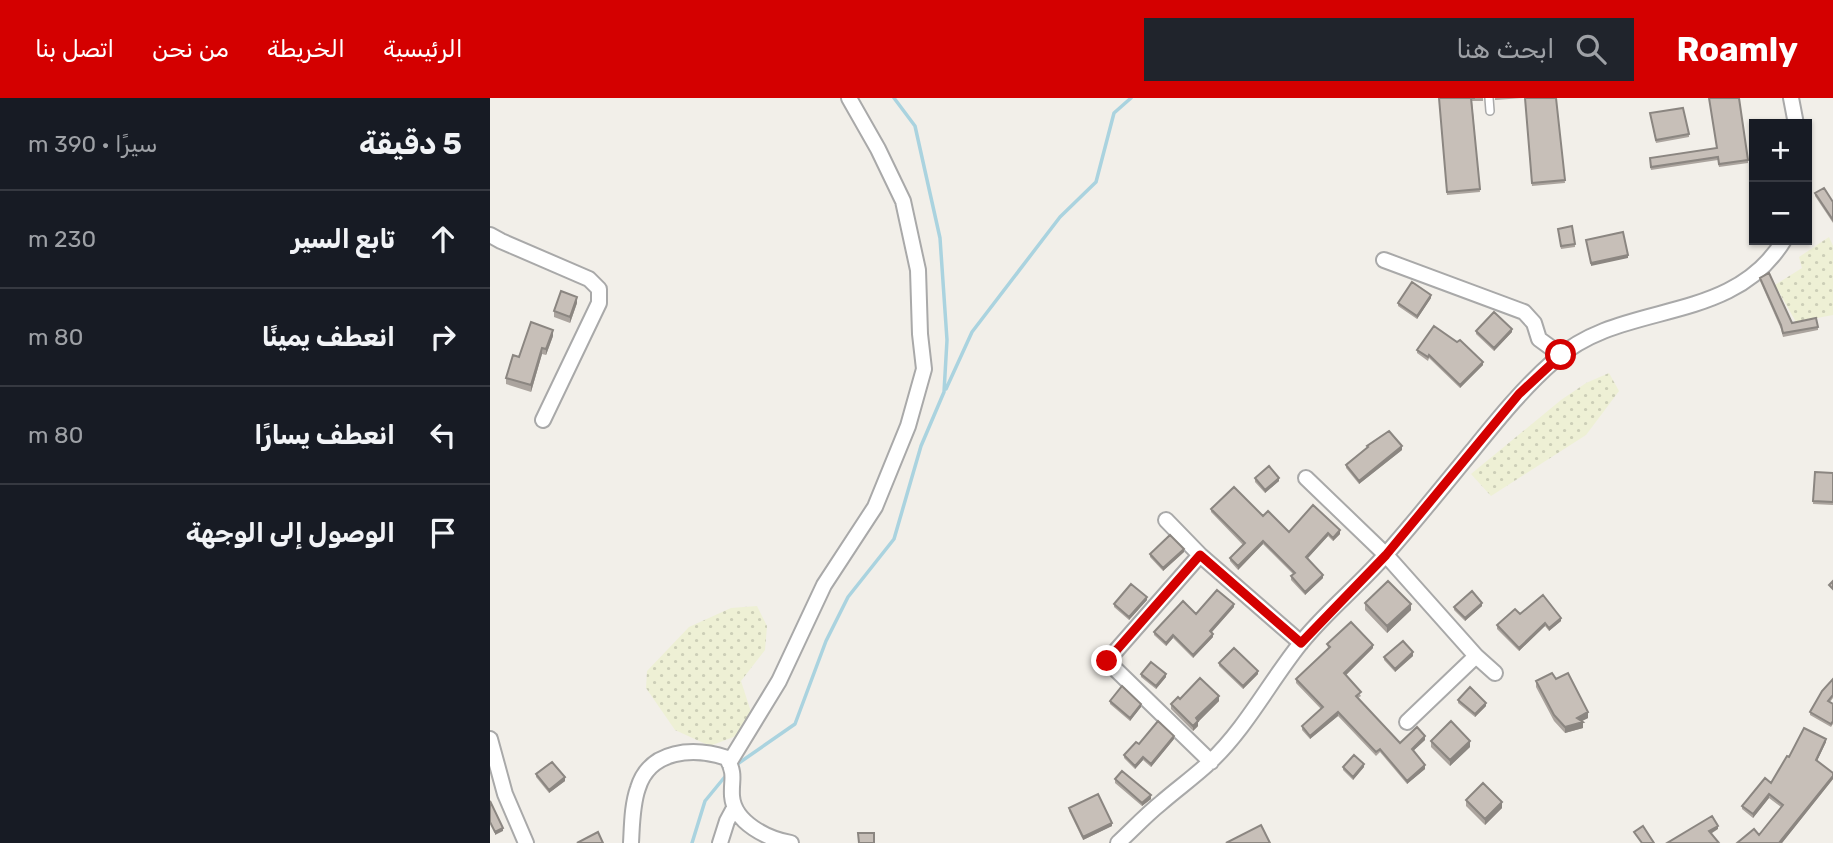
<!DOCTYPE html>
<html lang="ar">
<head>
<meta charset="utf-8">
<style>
  :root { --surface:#171b24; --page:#20242c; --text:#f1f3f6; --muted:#9ea1a6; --line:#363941; --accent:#d40000 }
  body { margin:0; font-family:Rubik,Vazirmatn,sans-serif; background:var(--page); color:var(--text); direction:rtl }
  .controls { position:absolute; right:21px; top:21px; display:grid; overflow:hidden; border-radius:0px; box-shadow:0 2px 5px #0004 }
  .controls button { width:63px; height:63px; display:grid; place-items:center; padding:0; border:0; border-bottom:2px solid var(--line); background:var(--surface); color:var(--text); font:35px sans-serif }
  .stop { position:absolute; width:21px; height:21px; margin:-16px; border:5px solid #d40000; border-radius:50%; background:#fff }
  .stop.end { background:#d40000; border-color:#fff; box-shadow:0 2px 7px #0008 }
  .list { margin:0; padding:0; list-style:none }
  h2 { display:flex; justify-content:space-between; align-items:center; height:91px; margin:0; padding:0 28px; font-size:30px }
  h2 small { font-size:23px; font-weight:400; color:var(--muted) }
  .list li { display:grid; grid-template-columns:46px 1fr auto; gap:21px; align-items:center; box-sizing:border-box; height:98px; padding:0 28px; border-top:2px solid var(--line) }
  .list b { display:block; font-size:26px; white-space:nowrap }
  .list em { font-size:23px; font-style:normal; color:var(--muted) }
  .icon { flex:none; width:38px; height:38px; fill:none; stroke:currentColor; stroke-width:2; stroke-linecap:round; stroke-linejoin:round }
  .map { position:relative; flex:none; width:1343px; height:745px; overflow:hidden; direction:ltr }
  header { display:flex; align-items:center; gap:42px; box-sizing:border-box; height:98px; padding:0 35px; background:var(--accent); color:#fff }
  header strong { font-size:33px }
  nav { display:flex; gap:38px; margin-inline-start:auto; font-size:24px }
  .search { width:490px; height:63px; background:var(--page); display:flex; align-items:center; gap:18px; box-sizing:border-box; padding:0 24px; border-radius:0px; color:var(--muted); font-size:26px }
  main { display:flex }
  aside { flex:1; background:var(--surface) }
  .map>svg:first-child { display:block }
  .farmland { fill:url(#farmland-dots) }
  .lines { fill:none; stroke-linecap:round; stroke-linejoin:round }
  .stream { stroke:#aad3df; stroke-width:3.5 }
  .lane-casing { stroke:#a9a9a9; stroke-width:10 }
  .street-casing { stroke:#a9a9a9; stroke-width:18 }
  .lane { stroke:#fff; stroke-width:7 }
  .street { stroke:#fff; stroke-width:14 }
  .wall { fill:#aba49e }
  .shaded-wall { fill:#8b8681 }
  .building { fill:#c7bfb8; stroke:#8b8681; stroke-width:2 }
  .route { stroke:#d40000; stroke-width:9 }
</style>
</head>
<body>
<header>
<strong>Roamly</strong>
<div class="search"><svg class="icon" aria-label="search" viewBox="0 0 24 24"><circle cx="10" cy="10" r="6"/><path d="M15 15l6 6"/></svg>ابحث هنا</div>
<nav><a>الرئيسية</a><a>الخريطة</a><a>من نحن</a><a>اتصل بنا</a></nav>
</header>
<main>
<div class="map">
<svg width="1343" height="745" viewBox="0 0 1343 745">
  <defs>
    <pattern id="farmland-dots" width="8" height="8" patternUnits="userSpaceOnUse" patternTransform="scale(1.75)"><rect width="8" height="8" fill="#eef0d5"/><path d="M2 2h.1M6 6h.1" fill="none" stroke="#ccceb7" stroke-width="1.8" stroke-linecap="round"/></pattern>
  </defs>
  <rect width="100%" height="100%" fill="#f2efe9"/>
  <path class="farmland" d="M1339,139L1343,148V217L1306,224L1285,187L1312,170L1309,159Z
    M1119,275L1129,293L1096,337L1001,398L981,376L1071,302L1096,285Z
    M267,508L277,528L275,552L251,583L261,614L251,636L220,648L185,632L156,590L157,573L199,529L241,510Z"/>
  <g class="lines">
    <path class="stream" d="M456,291L482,234L570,119L606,84L624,15L641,0
      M246,667L305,626L336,543L358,499L404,441L431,348L454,294L457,242L450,140L425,28L404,0
      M202,745L215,703L238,675"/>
    <g class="lane-casing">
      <path id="lane" d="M999,0L1000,13"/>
    </g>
    <g class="street-casing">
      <path id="street" d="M1301,0L1306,26
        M0,137L11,143L99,181L109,191V205L53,322
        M894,162L1034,214L1044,225L1049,241L1071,257
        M816,380L896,457L986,558L1005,575
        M676,422L710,457L811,545
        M710,457L617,563L721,664
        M917,624L986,558
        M0,641L15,696L36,745
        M239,665L289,583L334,487L385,409L418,328L434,271L430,236L428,172L413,103L388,51L359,0
        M141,745C142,727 142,707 148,690C160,651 204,649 237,660C246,678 241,681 242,698C244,725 278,741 301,745
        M230,745L237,723L244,710
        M628,745C642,732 656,717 671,705C687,691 704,679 720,664C756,630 779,585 810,546C836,513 871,486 898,454C927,421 955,386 983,352C1009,320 1034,289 1065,262C1133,201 1241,229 1294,142"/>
    </g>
    <use href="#lane" class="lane"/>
    <use href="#street" class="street"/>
  </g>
  <path class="wall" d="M949,0H993V3H982L990,94L957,97Z
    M1005,0H1033L1005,2Z
    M1035,0H1066L1075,85L1042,88Z
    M1160,15L1199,36V39L1166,45Z
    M1226,50L1258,62V65L1229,69L1228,62L1161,72L1160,64Z
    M1325,95L1343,104V125L1325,98Z
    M1068,131L1085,146V149L1071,151Z
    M1270,180L1302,225L1328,229V232L1293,239L1291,231L1270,183Z
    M941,200L927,221L908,208V205Z
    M87,205L80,225L64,219V213Z
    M986,233L1022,234L1004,253L986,236Z
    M63,238L56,257L52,256L41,294L16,286V280L29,259Z
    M927,252L993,267L970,290L939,260L938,263L927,255Z
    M912,352L869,386L856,370V367Z
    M1325,374L1343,375V407L1323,406Z
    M765,380L789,383L775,395L765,384Z
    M721,411L773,418L799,434L850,436L843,443L838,438L818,460L833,480L815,497L801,482V478L803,476L773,446L748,472L740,463V460L753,447L721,414Z
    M694,454L673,473L660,459V456Z
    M657,502L639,522L624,509V506Z
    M875,505L921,512L897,535L875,512Z
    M992,508L975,523L964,512V509Z
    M744,509L722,534L723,539L703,560L683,540L676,548L664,537V534L706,516Z
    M1030,516L1071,523L1059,533L1055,528L1029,553L1007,531V527Z
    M837,546L883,550L856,577L871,598L868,600L910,645L935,642L923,653L935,671L917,686L890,654L886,658L848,618L820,641L812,632V628L831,611L806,585V581L838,550Z
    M923,558L905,574L894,562V559Z
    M729,565L768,576L753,591L729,568Z
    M651,576L676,579L666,591L651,579Z
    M1066,581L1098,620L1092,623L1093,630L1075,635L1064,623L1046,589V583Z
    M1343,581V600L1340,604L1343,606V626L1341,629L1320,617V614Z
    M690,601L729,603L708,624V628L703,633L681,611V606Z
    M968,602L996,608L985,619L968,605Z
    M620,603L651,609L640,623L620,606Z
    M684,641L661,669L653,662L645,671L634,660V657Z
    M941,643L980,649L960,668L941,649Z
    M1336,644L1327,663L1343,681L1292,745H1247L1269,737L1291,709L1279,700L1263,720L1252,711V708L1281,685L1299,659Z
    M853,669H874L863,682L853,672Z
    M46,676L75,683L59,695L46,679Z
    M625,681L661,701L652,708L625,685Z
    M976,702L1012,710L995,727L976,708Z
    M579,710L622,728L593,742L579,713Z"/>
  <path class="shaded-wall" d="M1138,157V160L1101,168V165Z
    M941,197V200L927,221V218Z
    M87,199V205L80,225V219Z
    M1022,231V234L1004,253V250Z
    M63,232V238L56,257V251Z
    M52,250V256L41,294V287Z
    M993,264V267L970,290V287Z
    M912,348V352L869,386V383Z
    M789,380V383L775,395V392Z
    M850,432V436L843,443V440Z
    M838,435V438L816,462V459Z
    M773,443V446L748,472V468Z
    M694,451V454L673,473V470Z
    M833,477V480L815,497V494Z
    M657,499V502L639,522V519Z
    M992,505V508L975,523V520Z
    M744,506V509L720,536V533Z
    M921,506V512L897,535V528Z
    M1071,520V523L1059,533V530Z
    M1055,525V528L1029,553V550Z
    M723,536V539L703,560V557Z
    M683,537V540L676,548V545Z
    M883,547V550L854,579V575Z
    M923,554V558L905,574V571Z
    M768,573V576L753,591V588Z
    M676,576V579L666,591V588Z
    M729,598V603L708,624V628L703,633V628L706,620Z
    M996,605V608L985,619V616Z
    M651,606V609L640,623V620Z
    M848,614V618L820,641V638Z
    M1098,614V620L1088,625L1093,624V630L1075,635V629L1087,620Z
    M684,638V641L661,669V666Z
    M935,638V642L922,654V651Z
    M1336,641V644L1326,665V662Z
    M980,643V649L960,668V662Z
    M653,659V662L645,671V668Z
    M874,666V669L863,682V679Z
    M935,667V671L917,686V683Z
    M1343,678V681L1292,745H1289Z
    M75,679V683L59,695V692Z
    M1279,696V700L1263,720V716Z
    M661,697V701L652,708V705Z
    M1012,704V710L995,727V721Z
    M622,725V728L593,742V739Z
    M1228,728V731L1219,737V733Z
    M13,730V733L5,737V734Z"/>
  <path class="building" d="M949,0H985H981L990,91L957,94Z
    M1035,0H1066L1075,82L1042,85Z
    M1219,0H1249L1258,62L1229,66L1228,59L1161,69L1160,60L1227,50Z
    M1193,10L1199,36L1166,42L1160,15Z
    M1334,90L1343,104V122L1325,95Z
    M1082,128L1085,146L1071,148L1068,131Z
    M1133,134L1138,157L1101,165L1096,142Z
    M1279,175L1302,225L1326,220L1328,229L1293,235L1291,227L1270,180Z
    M922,184L941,197L927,218L908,205Z
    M71,193L87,199L80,219L64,213Z
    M1004,214L1022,231L1004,250L986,233Z
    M41,224L63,232L56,251L52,250L41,287L16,280L23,257L29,259Z
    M944,228L967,244L970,242L993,264L970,287L939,257L938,259L927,252Z
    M899,333L912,348L869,383L856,367L878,349L877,348Z
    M779,368L789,380L775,392L765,380Z
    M1325,374L1343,375V404L1323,403Z
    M744,389L773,418L778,413L799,434L823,407L850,432L843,440L838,435L816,459L833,477L815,494L801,478L805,475L773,443L748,468L740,460L755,445L721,411Z
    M680,437L694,451L673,470L660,456Z
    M898,483L921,506L897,528L875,505Z
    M1343,483V491L1339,487Z
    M641,486L657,499L639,519L624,506Z
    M727,492L744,506L720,533L723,536L703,557L683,537L676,545L664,534L693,503L706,516Z
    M982,493L992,505L975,520L964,509Z
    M1053,497L1071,520L1059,530L1055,525L1029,550L1007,527L1025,511L1030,516Z
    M861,524L883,547L854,575L871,594L866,598L910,645L927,629L935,638L922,651L935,667L917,683L890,651L886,654L848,614L820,638L812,628L833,609L806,581L840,549L837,546Z
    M913,543L923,554L905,571L894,559Z
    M744,550L768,573L753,588L729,565Z
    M661,564L676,576L666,588L651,576Z
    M1062,575L1066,581L1078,575L1098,614L1087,620L1093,624L1075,629L1064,617L1046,583Z
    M710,580L729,598L706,620L708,623L703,628L681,606L688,599L690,601Z
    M1343,581V597L1338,603L1343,606V623L1341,626L1320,614L1332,593Z
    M632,588L651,606L640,620L620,603Z
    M980,589L996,605L985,616L968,602Z
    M668,623L684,638L661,666L653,659L645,668L634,657L646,644L649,646Z
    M961,623L980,643L960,662L941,643Z
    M1314,630L1336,641L1326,662L1343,675V678L1289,745H1247L1264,731L1269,737L1293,707L1279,696L1263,716L1252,708L1275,680L1281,685L1297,658L1299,659Z
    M864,657L874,666L863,679L853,669Z
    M62,664L75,679L59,692L46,676Z
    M632,673L661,697L652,705L625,681Z
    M993,685L1012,704L995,721L976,702Z
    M608,696L622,725L593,739L579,710Z
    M0,703L13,730L5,734L0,724Z
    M1222,718L1228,728L1219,733L1229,745H1177Z
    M771,727L780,745H736Z
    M1153,728L1164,745H1152L1144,734Z
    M108,734L113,745H87Z
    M368,735H384V745H369Z"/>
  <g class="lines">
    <path class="route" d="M617,563L710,457L811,545L896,457L1029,296L1071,257"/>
  </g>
</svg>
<div class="controls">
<button>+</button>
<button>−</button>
</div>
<div class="stop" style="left:1071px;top:257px"></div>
<div class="stop end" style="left:617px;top:563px"></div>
</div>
<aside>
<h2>5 دقيقة<small>سيرًا · 390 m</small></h2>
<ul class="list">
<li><svg class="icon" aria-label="ahead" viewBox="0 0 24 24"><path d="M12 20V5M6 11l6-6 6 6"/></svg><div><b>تابع السير</b></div><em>230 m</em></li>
<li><svg class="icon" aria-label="right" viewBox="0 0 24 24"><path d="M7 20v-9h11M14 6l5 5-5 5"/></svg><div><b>انعطف يمينًا</b></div><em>80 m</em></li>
<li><svg class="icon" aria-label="left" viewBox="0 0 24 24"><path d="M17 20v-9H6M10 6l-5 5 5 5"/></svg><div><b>انعطف يسارًا</b></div><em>80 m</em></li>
<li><svg class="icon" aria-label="arrive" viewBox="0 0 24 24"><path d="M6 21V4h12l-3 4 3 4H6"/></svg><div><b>الوصول إلى الوجهة</b></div></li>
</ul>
</aside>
</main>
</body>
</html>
